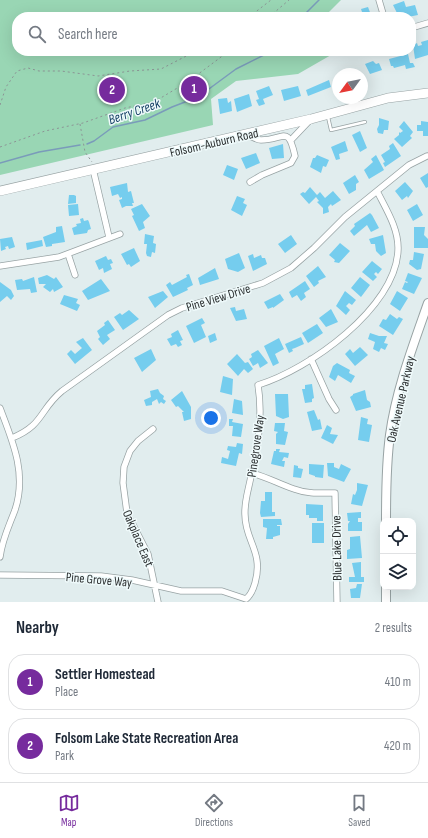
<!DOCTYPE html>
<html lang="en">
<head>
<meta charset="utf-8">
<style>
  :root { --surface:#fff; --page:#f2f2f3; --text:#1f2937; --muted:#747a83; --line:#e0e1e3; --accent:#762b9d }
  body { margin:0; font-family:"Sofia Sans Condensed",sans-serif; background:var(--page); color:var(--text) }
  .controls { position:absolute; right:12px; bottom:12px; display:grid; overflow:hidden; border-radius:8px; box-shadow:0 4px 16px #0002 }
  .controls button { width:36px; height:36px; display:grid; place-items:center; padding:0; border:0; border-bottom:1px solid var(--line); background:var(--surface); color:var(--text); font:20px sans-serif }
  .compass { position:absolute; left:332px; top:68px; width:36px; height:36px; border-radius:50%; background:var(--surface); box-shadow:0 4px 16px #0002; rotate:237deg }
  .you { position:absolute; left:211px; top:418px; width:14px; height:14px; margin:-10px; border:3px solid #fff; border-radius:50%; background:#1a73e8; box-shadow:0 0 0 6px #1a73e833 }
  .badge { display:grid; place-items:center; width:26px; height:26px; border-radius:50%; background:var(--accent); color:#fff; font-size:13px; font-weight:700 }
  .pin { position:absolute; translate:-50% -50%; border:2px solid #fff; box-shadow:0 1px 4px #0006 }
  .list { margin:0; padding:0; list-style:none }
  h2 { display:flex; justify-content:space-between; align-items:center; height:52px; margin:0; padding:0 16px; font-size:17px }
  h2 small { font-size:13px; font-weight:400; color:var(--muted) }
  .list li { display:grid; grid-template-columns:26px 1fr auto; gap:12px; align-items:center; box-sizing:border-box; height:56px; margin:0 8px 8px; padding:0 8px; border:1px solid var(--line); border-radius:16px }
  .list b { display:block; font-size:15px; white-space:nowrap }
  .list p { margin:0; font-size:13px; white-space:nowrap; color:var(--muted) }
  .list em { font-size:13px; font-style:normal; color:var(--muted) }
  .icon { flex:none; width:22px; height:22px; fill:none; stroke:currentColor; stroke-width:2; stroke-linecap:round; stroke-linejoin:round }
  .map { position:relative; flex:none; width:428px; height:602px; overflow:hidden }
  .search { position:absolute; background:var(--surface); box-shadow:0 4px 16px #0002; left:12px; right:12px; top:12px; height:44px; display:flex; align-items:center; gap:10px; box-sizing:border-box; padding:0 14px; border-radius:16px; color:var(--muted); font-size:15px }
  .sheet { height:180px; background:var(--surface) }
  nav { display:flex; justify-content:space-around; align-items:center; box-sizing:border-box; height:56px; border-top:1px solid var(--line); background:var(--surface); font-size:11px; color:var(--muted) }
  nav a { display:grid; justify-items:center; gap:2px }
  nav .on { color:var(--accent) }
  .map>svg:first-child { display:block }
  .green { fill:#99d6b4 }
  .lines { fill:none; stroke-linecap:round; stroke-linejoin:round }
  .stream { stroke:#7a9bba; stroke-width:1.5 }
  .building { fill:#75cdee }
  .lane-casing { stroke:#98a3a4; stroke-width:4 }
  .street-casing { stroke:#98a3a4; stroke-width:7 }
  .secondary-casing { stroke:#98a3a4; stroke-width:10 }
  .primary-casing { stroke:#98a3a4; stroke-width:10 }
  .path { stroke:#8c9495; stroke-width:1; stroke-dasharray:2 3; stroke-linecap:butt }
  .lane { stroke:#fff; stroke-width:2.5 }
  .street { stroke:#fff; stroke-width:5.5 }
  .secondary { stroke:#fff; stroke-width:8 }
  .primary { stroke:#fff; stroke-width:9 }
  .labels { text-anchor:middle; stroke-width:3; stroke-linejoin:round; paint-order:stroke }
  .street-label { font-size:13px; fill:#2d3132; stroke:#effafb }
  .water-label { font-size:14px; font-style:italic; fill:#1a4568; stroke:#effafb }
</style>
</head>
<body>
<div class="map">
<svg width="428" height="602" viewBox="0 0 428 602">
  <rect width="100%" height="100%" fill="#e1edee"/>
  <path class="green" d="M0,0H341L324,17H17V51H338L298,74L236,81L211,99L213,125L0,175Z"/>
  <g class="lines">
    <path class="stream" d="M302,17L319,0
      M87,144L94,141L113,127L145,120L172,107L198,97L236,69L272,51
      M0,163L39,152L80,145"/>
  </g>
  <path class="building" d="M404,1L406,7L415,5L418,15L408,17L406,14L403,15L404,17H399L393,5Z
    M368,7L371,15L368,17H360L358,13L362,12L361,9Z
    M428,40V55L415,59L413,45L417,43L418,46L422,45L421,42Z
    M408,54L410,63H413L415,67L406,69L405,65L394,68L393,66H391L389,59Z
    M373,61L376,64L379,63L382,70L370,74L365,64Z
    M329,80L331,87L308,96L306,90Z
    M269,86L273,95L263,99L265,104L259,106L256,100L259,99L256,91Z
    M298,86L301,96L284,101L281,90Z
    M249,94L252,106L237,112L234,99Z
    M227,98L228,103L231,101L232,111L220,114L218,99Z
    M379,118L389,121L388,130H384L383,134L378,133L377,129L379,125Z
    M404,121L413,132L410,136L412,138L402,147L394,139L399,135V132L400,133L403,131L399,127Z
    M421,121L428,122V136H423V131H417V125H421Z
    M360,131L367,148L360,152L352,135Z
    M345,141L348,151L339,154L340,159L336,160L331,147Z
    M393,143L401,156L385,167L383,163L385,162L381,155L390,149L389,146Z
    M283,144L284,158L272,159L269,148Z
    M256,153L260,163L246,169L241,158Z
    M317,155L329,160L326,167L323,166L321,173L310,167L313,158H315Z
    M376,155L384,170L369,179L364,170L373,162L371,159Z
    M227,165L238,169L234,180L223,175Z
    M428,173V187L426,188L420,178Z
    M355,175L359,182L356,184V190L349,194L343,183Z
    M405,182L413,191L408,198L407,196L402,200L395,191Z
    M127,183L128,192L131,191L134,203H132L133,206H126L122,208L119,200L122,199V197L120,198L118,194L112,196L110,187Z
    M310,187L317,195L320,192L325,198L333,191L341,200L332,206L331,204L328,207L329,212L323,214V208L317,202L319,201L316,197L309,204L300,194L303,192L305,193Z
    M69,195H74L76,196V203L68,204Z
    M237,196L245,199L243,203L247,205L242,216L231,210Z
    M78,204L79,215L69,216L68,205Z
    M142,204L150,216L143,222L145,228L139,231L132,216L134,215L131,209Z
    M417,204L423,215L413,221L407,210Z
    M370,213L372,215L379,228L371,232L367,225L354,236L350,231L355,226L354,224Z
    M83,218L84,221L88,220L89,222L91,229L88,230L87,233L74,235L72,228L77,226L76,224L81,223L80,219Z
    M62,226L65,242L52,244V246L46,247L43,237L56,232V227Z
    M414,227H425L424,235L428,239V248H414Z
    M145,234L154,236L153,243L156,244L155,253L152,252L151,257L147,256L146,253L147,244H144Z
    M291,235L297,244L285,253L278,244Z
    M383,235L386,253L381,256L376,251L375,244H371L369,239Z
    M12,237L15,247L9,249L8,246L5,247L6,249L1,251L0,239Z
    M42,240L43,246L27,250L26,243Z
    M340,243L350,251L339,263L334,262L335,260L329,255Z
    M134,248L140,261L131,267L129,264L127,265L121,254Z
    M414,252L424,254L421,269L417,270L409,264L410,260H413Z
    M239,253L245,268L238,272L228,269L225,259Z
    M253,254L254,258L261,255L262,258H265L267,264L253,271L248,256Z
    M106,256L108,260L111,259L113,263L110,264L112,269L104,273L103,268L99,270L95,261Z
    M372,261L382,269L378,274L376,272L374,274L377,277L373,281L362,272Z
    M318,266L326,277L318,281L319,283L314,287L306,276Z
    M215,268L219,279L200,285L198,278Z
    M408,273L422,278L414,294L402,289L405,282L407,283L408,282L405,281Z
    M189,274L193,285L187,288L188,290L173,297L166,285L170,282L172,285L187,277L186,275Z
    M47,275L54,279L56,277L63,287L54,292L53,289L50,292L43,287L46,284H39L38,278Z
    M34,277L37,292L31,293L30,289L17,290L15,280L22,279L23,281Z
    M360,277L370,285L361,297L351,288Z
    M101,279L110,291L88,300L82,291Z
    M305,281L310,289L304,293L306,297L301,301L297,295L292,298L289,292Z
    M0,282L11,290L14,296L11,300L7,296L0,302Z
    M163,291L168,297L155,308L148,297Z
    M345,291L356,300L352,305L349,303L346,306L350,310L346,315L336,306Z
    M397,291L408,298L400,311L390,304Z
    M280,294L284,300L273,308V307L268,309L264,302Z
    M64,295L78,299L76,303L80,305L77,311L60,304Z
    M235,307L236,311L244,309L247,319L236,321L230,308Z
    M331,309L338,322L326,327L319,318Z
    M129,310L139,319L123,330L114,317L120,313L122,315Z
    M390,314L397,319L399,317L403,319L393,335L379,326L383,319L386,320Z
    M202,318L205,323L201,325L206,337L194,343L186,326Z
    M108,320L115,330L107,335L110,339L103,345L98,339L100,337L97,331L105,325L104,323Z
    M317,324L323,333L308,343L302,333Z
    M178,330L183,340L180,341L182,345L178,347L176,344L171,346L167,339L172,337L171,334Z
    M215,333L217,340L210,343L208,336Z
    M370,333L379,336H387L384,343L388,344L385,350L381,348L379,352L373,349L375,342L368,339Z
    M301,337L304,344L295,348L292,349L293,351L289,353L285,344Z
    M83,338L92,350L75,364L67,354L71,350L75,354L82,348L76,342Z
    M279,338L284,349L275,354L279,363L273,366L264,346Z
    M360,347L368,355L355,366L345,354L350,349L353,353Z
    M151,349L156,360L142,372L134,358Z
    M258,350L268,363L260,368L258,363L253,366L249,359L252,357L251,354Z
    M237,354L245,363L248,362L253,369L248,373L244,369L238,376L227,364Z
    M337,363L350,370L349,373L355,376L351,383L338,375L335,381L329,377L333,366Z
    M223,376L233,379L232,395L220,392Z
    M312,384L314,398L312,399V402L305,403L302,389H305V385Z
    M158,389L160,393L164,396L163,399L166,401L164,404L161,402L159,404L157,399L152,402V405L146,406L144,400L151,397L150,391Z
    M365,390L367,400L370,402L371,407L356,411L350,397L353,395V394Z
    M182,391L191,407V419L184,421L182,412H184L178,406L176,407L171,400Z
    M275,394H288L289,417L283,419L276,416Z
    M234,399L242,401L243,415L232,413Z
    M314,410L318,420L320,419L322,429L312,431L307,412Z
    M361,417L368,419L367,424L372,425L369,442L358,440Z
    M229,419H233L232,422L243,424L241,437L232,436L233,426H229Z
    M275,423H285L284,431L288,432L285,445L276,444V434L278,432L274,431Z
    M327,425L332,428L330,434L338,435L333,444L321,438Z
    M237,443L243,444L242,454L239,453L236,466L221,463L222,457L228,459L230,451L227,450L228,446L236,447Z
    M276,449H280L279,452L289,453L288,458L284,457L282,461H285L284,467L271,464L274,451H276Z
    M327,463H334V467L339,469L341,464L351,469L344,482L328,476Z
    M309,464L324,465L323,478L315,477V476L309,474Z
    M294,465L298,466V468L303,469L301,478L293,477Z
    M357,483L368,485L362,506L351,504L353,494L355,495L357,490Z
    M265,492H272V512H275V516L261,517L260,513L261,501H265Z
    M306,504L323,505V521H317V518H309V515H306Z
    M361,512V518H358V522H362V531H348V524L350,521H348L347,513Z
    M263,519H281L282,525H277V526H280V535L273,537V539H266L267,528L263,527Z
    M312,523H324V543H312Z
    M360,536L362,558L347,559V550L350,549V537Z
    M361,562V577H364V582H349V577H355L352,563Z
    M357,584H362L360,598H351L350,589L356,588Z"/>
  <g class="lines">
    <g class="lane-casing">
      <path id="lane" d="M328,117L331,130L365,122"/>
    </g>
    <g class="street-casing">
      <path id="street" d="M379,0L384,17
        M411,28L428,23
        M246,135C251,136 257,140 261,140C284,140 288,124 295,156L291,163L262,175L250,182
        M291,140L310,120
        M93,169L109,237
        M68,254L75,275
        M0,266L59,257L120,234
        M311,359L329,399L336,410
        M0,408C13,442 27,474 15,510C9,526 2,540 0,557
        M153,429L138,441L130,451L124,467L123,483L127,513L148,554L158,602
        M12,438C44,425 39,410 62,391L168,315L182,308L263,283L291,268L314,248L345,217L409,165L427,156
        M252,473C267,477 279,484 294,489C307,494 321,493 335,493L337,602
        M0,575L101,576L132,580L181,591H222L246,599C251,595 253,590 255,583C264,552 245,541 245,515C244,502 249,488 251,476C258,445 263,416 258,385C308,370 396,308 398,250C399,229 386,209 377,191"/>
    </g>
    <g class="secondary-casing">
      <path id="secondary" d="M386,521C386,492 386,464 390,435C396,390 413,346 428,303
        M386,602V587"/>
    </g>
    <g class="primary-casing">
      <path id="primary" d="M0,191L311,119L388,98L428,93"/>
    </g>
    <path class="path" d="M249,17L271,0
      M269,17L289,0
      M0,105L6,87L17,71L28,68L39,71H61L98,76L130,71L161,69L196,51
      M80,124L85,152L92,162
      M0,147L45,131L83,123L125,108L154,102L189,81L229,51"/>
    <use href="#lane" class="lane"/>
    <use href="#street" class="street"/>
    <use href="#secondary" class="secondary"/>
    <use href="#primary" class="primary"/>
  </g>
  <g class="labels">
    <g class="street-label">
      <text transform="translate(214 142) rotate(-13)" y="5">Folsom-Auburn Road</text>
      <text transform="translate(218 297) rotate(-17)" y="5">Pine View Drive</text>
      <text transform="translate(400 399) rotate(-77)" y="5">Oak Avenue Parkway</text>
      <text transform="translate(255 446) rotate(-82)" y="5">Pinegrove Way</text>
      <text transform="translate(139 538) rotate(67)" y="5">Oakplace East</text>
      <text transform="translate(336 548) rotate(-91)" y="5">Blue Lake Drive</text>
      <text transform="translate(99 579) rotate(5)" y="5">Pine Grove Way</text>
    </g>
    <g class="water-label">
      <text transform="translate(134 111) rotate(-19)" y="5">Berry Creek</text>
    </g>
  </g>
</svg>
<div class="controls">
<button><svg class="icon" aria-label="locate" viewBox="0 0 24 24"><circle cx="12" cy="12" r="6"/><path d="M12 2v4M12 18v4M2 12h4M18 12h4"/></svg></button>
<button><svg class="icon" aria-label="layers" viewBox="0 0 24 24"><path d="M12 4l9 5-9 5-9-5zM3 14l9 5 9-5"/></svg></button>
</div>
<svg class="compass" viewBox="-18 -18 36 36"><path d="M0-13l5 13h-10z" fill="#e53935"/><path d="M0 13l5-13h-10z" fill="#747a83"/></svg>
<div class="you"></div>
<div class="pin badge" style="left:194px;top:89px">1</div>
<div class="pin badge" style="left:112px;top:90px">2</div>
<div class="search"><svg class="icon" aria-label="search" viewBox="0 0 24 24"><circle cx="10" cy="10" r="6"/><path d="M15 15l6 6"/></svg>Search here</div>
</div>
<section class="sheet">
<h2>Nearby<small>2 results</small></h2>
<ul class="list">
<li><span class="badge">1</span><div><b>Settler Homestead</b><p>Place</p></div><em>410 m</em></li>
<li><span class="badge">2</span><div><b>Folsom Lake State Recreation Area</b><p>Park</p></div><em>420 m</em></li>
</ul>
</section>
<nav>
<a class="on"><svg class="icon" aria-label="map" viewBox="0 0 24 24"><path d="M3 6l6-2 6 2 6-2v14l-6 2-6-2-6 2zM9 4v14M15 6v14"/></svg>Map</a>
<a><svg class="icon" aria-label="directions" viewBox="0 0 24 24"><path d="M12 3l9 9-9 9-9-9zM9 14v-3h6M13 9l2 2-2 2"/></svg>Directions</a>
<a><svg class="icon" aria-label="saved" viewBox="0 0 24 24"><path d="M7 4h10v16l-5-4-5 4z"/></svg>Saved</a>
</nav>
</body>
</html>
